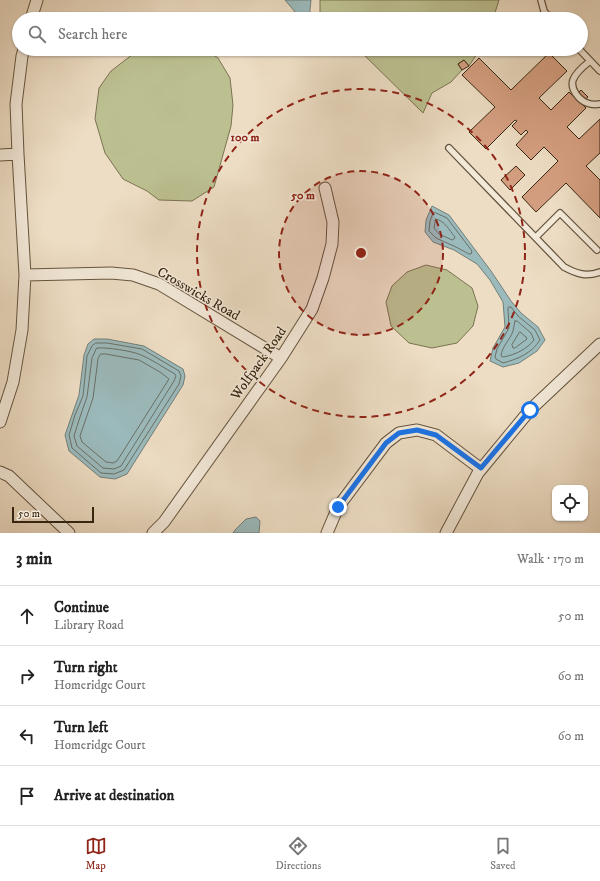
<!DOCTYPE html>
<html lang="en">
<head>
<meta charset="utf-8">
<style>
  :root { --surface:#fff; --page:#f6f6f6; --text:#222; --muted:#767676; --line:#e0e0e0; --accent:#8f2418 }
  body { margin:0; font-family:"IM FELL DW Pica",serif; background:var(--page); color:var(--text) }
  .controls { position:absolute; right:12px; bottom:12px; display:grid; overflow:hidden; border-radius:8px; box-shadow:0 1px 3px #0004 }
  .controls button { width:36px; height:36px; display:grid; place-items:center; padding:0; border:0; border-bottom:1px solid var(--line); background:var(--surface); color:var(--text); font:20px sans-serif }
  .scale { position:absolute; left:12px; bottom:10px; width:82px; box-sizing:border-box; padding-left:4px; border:2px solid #382611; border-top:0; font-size:11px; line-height:14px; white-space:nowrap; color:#382611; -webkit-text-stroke:3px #f3e9d9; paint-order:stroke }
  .stop { position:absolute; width:12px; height:12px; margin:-9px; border:3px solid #1a73e8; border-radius:50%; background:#fff }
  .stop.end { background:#1a73e8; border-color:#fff; box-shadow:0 1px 4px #0008 }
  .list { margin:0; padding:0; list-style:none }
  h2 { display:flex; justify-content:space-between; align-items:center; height:52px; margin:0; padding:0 16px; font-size:17px }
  h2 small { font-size:13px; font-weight:400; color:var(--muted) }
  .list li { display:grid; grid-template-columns:26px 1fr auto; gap:12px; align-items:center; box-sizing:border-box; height:60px; padding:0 16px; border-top:1px solid var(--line) }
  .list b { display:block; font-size:15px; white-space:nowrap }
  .list p { margin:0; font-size:13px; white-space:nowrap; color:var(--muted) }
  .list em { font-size:13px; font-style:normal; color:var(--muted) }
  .icon { flex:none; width:22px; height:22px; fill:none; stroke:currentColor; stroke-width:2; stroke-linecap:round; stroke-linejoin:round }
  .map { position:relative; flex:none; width:600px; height:533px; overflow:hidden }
  .search { position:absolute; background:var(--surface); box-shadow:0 1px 3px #0004; left:12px; right:12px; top:12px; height:44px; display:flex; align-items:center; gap:10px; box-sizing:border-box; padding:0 14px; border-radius:22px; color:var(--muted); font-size:15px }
  .sheet { height:292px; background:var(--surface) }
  nav { display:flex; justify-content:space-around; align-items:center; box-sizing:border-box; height:56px; border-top:1px solid var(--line); background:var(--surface); font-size:11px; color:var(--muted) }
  nav a { display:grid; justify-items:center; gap:2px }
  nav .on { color:var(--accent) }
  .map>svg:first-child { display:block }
  .green { fill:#bcc091; stroke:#7a7351 }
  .water { fill:#9bbabc; stroke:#737f78 }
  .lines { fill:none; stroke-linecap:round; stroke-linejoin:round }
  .shore { stroke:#6a7066; stroke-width:1 }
  .building { fill:#d49e80; stroke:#382611 }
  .lane-casing { stroke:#65543e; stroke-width:8 }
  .street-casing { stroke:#65543e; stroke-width:13 }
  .lane { stroke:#f3e9d9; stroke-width:5.5 }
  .street { stroke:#f3e9d9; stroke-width:11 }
  .route { stroke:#1a73e8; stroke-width:5 }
  .ring { fill:none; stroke:#8f2418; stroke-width:2; stroke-dasharray:7 5 }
  .labels { text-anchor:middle; stroke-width:3; stroke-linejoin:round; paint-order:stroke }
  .street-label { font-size:14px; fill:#382611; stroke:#f3e9d9 }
  .centre { fill:#8f2418; stroke:#f3e9d9; stroke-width:2 }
  .ring-label { font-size:12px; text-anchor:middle; font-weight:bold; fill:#8f2418; stroke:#f3e9d9; stroke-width:3; stroke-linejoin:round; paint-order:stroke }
</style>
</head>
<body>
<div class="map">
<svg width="600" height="533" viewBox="0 0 600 533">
  <rect width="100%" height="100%" fill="#edddc4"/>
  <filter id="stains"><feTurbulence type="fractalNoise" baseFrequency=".005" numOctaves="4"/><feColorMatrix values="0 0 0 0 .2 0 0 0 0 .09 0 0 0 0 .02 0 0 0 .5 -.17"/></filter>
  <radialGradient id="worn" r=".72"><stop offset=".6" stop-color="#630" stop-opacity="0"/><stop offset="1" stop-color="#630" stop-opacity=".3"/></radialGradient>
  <path class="green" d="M320,0H499L493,19H323L320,16Z
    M143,49H205L218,58L230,78L233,105L231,126L214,187L192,201L159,200L147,191L123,179L105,153L95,119L99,88L111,71L137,51Z
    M358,49H480L469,66L464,60L458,64L462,70L451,82L432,93L423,113Z
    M426,265L447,270L472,288L478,306L473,326L457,343L432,348L409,343L391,326L386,302L392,286L407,272Z"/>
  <path class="water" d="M285,0H311L309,19H301Z
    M432,206L449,215L491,271L511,301L521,313L538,327L545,340L537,351L519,363L503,367L490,361L493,348L505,327L503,302L490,280L477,264L454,250L433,242L425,232L426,220Z
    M94,339H107L144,346L183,369L185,376L183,385L127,474L115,479L100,477L69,451L65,435L79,395L84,355L88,344Z
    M256,517L260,521L259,533H233L235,530L246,519Z"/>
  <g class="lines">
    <path class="shore" d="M436,213L447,218L472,251L471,254H469L456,247L436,238L429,231L430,221L433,213Z
      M436,219C445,221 449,230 455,237L454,239L452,240L439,234L434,228L435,222Z
      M509,307H511L518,316L535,330L540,340C532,353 518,359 503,363L496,359L495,357L497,349L509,328L508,308Z
      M515,321H517L531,333L534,340C527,349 515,355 503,357L501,356C502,346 510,340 513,331C514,328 514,324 515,321Z
      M520,332L526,337L527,339L515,348H513L512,345Z
      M96,343H107L142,349L179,371L181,376L179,384L124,470L114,474L101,473L72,448L69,435L75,415L83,396L87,356L92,346Z
      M97,348C106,347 133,351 141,355C153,360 164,368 175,374L176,376L174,381L121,466L114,469L103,468L77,446L74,436L80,417L87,397L92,358Z
      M101,354H106L139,360L160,372L169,379L117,461L113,463L106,462L82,442L80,436L93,398L98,359Z"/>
  </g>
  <path class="building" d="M549,53L567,71L539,98L551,110L569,92L586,108L567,127L579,139L600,119V153L586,166L600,180V218L566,183L536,212L522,197L558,161L544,147L531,160L516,145L528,132L526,130L521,135L512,126L517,121L515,120L486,149L469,132L495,107L462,75L479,58L511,90Z
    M464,60L469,66L462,70L458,64Z
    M581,90L588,97L581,103L574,97Z
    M516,166L525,175L510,190L501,180Z"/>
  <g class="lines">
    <g class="lane-casing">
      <path id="lane" d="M541,0L544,11L550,19
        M579,49L600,71
        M590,61C585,65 575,74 573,80C570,89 579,100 587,103C592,105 595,105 600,104
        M449,148L564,267C577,274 586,277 600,272
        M536,237L560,213L597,250"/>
    </g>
    <g class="street-casing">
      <path id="street" d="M31,19L37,0
        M0,155L18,154
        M25,275L111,273L133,275L159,284L281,358
        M0,422L13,382L22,330L25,275L18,154L16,104L22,56L24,49
        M0,472L9,476L69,533
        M153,533L164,522L281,358L312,309L323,278L332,244L333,222L325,188
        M327,533L338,507L386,443L399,433L417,430L436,435L481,469
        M446,533L478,473L530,410L600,344"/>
    </g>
    <use href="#lane" class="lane"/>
    <use href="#street" class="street"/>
  </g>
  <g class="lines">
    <path class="route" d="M338,507L386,443L399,433L417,430L436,435L481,468L530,410"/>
  </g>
  <circle cx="361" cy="253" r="82" fill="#8f2418" fill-opacity=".12"/>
  <g class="ring">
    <circle cx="361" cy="253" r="82"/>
    <circle cx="361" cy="253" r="164"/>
  </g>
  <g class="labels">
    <g class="street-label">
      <text transform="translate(199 293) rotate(30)" y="5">Crosswicks Road</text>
      <text transform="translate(258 363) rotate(-55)" y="5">Wolfpack Road</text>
    </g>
  </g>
  <circle cx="361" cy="253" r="6" class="centre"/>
  <g class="ring-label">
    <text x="245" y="141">100 m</text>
    <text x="303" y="199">50 m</text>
  </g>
  <rect width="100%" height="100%" filter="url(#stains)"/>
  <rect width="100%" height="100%" fill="url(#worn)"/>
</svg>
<div class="controls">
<button><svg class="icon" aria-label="locate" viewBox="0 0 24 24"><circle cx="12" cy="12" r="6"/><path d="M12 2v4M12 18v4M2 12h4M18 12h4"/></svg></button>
</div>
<div class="scale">50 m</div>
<div class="stop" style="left:530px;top:410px"></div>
<div class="stop end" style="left:338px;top:507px"></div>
<div class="search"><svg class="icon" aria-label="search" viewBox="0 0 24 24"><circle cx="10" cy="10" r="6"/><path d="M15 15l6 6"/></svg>Search here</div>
</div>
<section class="sheet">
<h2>3 min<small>Walk · 170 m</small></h2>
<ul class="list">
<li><svg class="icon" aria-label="ahead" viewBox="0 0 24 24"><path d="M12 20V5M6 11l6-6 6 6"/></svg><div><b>Continue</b><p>Library Road</p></div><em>50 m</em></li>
<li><svg class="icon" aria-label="right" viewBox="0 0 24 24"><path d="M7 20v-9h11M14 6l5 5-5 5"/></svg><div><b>Turn right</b><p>Homeridge Court</p></div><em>60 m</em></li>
<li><svg class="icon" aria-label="left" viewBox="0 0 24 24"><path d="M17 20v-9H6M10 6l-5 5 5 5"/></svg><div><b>Turn left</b><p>Homeridge Court</p></div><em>60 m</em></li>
<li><svg class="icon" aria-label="arrive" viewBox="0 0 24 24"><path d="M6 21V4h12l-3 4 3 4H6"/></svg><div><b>Arrive at destination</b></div></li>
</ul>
</section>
<nav>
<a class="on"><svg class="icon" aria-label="map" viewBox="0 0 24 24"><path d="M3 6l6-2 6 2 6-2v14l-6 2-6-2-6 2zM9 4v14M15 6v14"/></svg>Map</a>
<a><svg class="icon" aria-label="directions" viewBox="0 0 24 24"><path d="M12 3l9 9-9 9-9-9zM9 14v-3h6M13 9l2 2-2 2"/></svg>Directions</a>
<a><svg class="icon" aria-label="saved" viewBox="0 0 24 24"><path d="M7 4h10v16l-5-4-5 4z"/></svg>Saved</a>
</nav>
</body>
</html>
